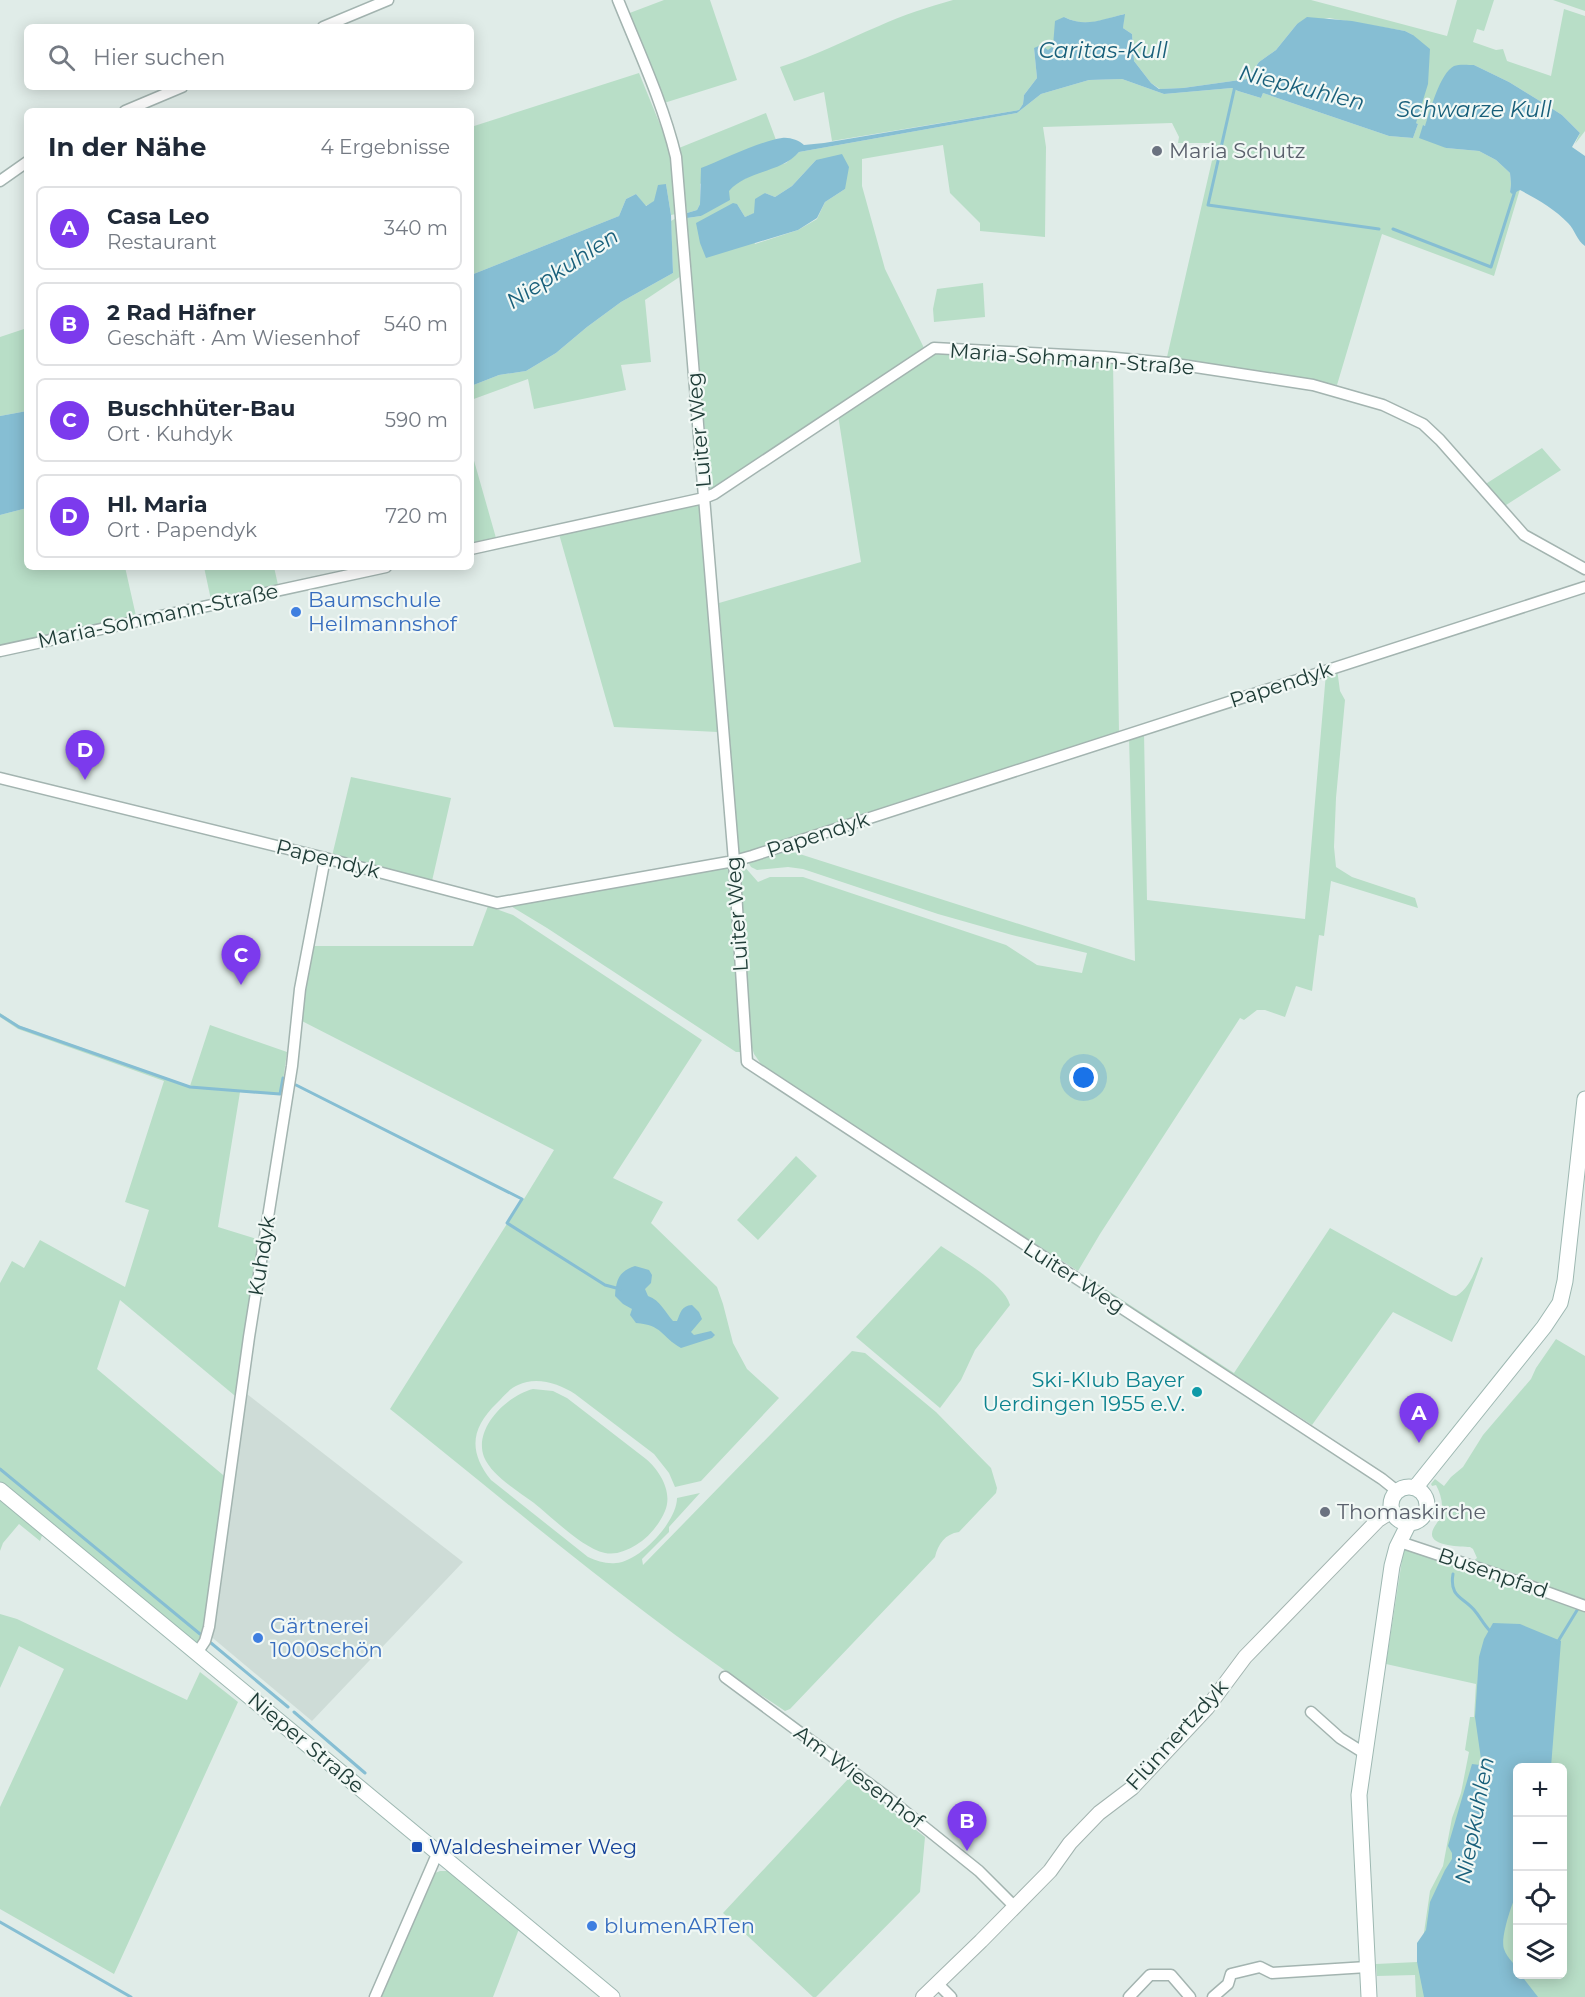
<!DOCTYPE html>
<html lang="de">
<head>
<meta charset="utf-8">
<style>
  :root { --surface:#fff; --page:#f6f6f7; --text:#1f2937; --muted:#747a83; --line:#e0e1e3; --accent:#7c3aed }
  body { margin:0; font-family:Montserrat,sans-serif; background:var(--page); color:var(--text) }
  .controls { position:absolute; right:18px; bottom:18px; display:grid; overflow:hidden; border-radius:9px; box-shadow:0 3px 15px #0003 }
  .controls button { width:54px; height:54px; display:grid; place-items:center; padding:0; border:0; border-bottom:2px solid var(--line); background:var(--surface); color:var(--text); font:30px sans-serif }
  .you { position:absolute; left:1084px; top:1078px; width:21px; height:21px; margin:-15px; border:4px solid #fff; border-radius:50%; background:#1a73e8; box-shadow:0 0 0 9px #1a73e833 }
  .badge { display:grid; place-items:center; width:39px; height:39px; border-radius:50%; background:var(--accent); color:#fff; font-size:20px; font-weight:700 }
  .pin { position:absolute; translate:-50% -50px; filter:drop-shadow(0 2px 3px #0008) }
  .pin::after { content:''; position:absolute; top:32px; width:21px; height:18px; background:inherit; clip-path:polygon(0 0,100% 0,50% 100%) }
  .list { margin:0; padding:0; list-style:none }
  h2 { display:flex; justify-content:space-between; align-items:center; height:78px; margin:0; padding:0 24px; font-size:26px }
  h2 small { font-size:20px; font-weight:400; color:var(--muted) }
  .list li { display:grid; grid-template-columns:39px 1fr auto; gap:18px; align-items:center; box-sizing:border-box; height:84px; margin:0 12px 12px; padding:0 12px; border:2px solid var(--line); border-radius:9px }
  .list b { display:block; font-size:22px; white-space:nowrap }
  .list p { margin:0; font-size:20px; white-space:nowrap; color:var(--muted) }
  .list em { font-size:20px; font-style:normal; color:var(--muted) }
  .icon { flex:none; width:33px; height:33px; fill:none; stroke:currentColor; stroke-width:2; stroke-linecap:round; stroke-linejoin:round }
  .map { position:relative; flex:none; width:1585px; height:1997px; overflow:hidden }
  .search { position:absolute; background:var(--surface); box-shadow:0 3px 15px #0003; left:24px; top:24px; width:450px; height:66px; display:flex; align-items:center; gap:15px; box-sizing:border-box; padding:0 21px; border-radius:9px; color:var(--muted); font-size:22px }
  .panel { position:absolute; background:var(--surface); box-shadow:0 3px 15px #0003; left:24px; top:108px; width:450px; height:462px; border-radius:9px }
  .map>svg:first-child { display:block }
  .built { fill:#cedcd7 }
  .green { fill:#b8dec7; fill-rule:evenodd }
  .water { fill:#86bed3 }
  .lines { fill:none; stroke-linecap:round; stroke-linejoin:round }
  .stream { stroke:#86bed3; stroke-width:3 }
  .minor-casing { stroke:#a3b4b0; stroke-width:13 }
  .tertiary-casing { stroke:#a3b4b0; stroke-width:16 }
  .secondary-casing { stroke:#9eb8b2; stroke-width:17 }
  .minor { stroke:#fff; stroke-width:10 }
  .tertiary { stroke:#fff; stroke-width:14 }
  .secondary { stroke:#fff; stroke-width:15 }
  .worship-dot { fill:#6b7280; stroke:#f1f8f5; stroke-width:2 }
  .shop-dot { fill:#3f7fe0; stroke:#f1f8f5; stroke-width:2 }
  .culture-dot { fill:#0f9aa8; stroke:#f1f8f5; stroke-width:2 }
  .transit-dot { fill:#1a4fb4; stroke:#f1f8f5; stroke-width:2 }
  .labels { text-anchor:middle; stroke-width:4.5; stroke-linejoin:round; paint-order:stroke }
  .worship-label { font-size:21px; fill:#5b616d; stroke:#f1f8f5; text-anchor:start }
  .street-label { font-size:21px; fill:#203d38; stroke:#f1f8f5 }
  .shop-label { font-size:21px; fill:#366cbe; stroke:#f1f8f5; text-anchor:start }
  .culture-label { font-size:21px; fill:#0d838f; stroke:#f1f8f5; text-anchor:end }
  .transit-label { font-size:21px; fill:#164399; stroke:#f1f8f5; text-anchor:start }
  .water-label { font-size:22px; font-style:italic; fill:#185f7a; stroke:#f1f8f5 }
</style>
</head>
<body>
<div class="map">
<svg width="1585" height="1997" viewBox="0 0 1585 1997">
  <rect width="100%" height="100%" fill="#e0ece8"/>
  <path class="built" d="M243,1391L463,1562L312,1721L208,1634Z"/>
  <path class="green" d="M664,0H710L737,80L664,103L627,14Z
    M953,0H1311L1447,36L1457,0H1494L1484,31L1477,29L1473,42L1496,50L1503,49L1507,61L1551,76L1564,9L1585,16V131L1575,144L1580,133L1562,115L1548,106L1509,82L1474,65L1425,126L1423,125L1446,148L1479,151L1496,160L1510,173L1511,184L1510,192L1520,189L1494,276L1382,234L1337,385L1167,357L1216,143H1178L1179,137L1172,123L1043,127L1046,147L1045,237L980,231V223L950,193L943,145L862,159V186L885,269L925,350L710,492L687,218L701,216L736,183L756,173L786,163L799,152L1017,113L1041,94L1089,80L1122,79L1164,94L1232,88L1238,91L1261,98L1263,93L1389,136L1413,138L1418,124L1416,123L1413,35L1405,31L1329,18L1297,24L1276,50L1259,62L1247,79L1183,88L1160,89L1151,83L1134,61L1132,34L1123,28L1124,14C1102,20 1086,28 1064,17L1053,46L1048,51L1034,48L1037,78L1024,95L1023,104L1019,110L832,141L824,92L794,101L780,67C814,56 846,40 879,26C903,15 928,7 953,0ZM816,160L845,189L825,202L817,219L798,230L755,244L737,204L745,217L755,213L765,193L775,197L792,186Z
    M1553,0H1585V11Z
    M639,73L666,139L672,163L676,214L671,215L666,184L654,202L645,206L636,194L626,199L619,216L471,275V127Z
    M766,113L776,140L763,144L700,184V204L697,210L687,213L679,148Z
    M676,218L681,276L645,300L651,362L621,365L626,390L534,409L528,379L471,400V386L499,375L526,371L556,353L587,327L621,302L673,273L671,221Z
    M983,283L985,317L934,322L933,309L937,289Z
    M27,328V411L0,416V337Z
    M935,350L1113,362L1119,732L739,855L719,603L861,562L838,415Z
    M1542,448L1561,470L1503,507L1484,485Z
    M471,450L496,538L471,543Z
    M700,504L718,732L614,727L559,534Z
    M27,508V567H125L136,616L0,646V515Z
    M204,567H274L278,585L211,600Z
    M1337,669L1340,691L1345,700L1336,798L1334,847L1336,867L1352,877L1415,898L1418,908L1331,881L1324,936L1319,935L1312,991L1296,986L1285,1017L1265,1010H1257L1244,1020L1240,1018L1100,1234L1078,1271L877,1143L761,1064L754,1054L750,1041L738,866L743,865L758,882L770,877H803L1006,945L1037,965L1082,973L1087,953L1012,935L938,914L803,869L788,867L757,870L751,867L747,860L784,849L1135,961L1129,737L1144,732L1147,900L1305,919L1326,673Z
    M351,777L451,798L432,881L332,856Z
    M729,867L743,1048L740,1052H736L547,928L509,905L514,903Z
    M488,906L513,915L702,1040L613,1178L663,1202L651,1223L717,1287L723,1304L733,1343L747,1369L779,1398L701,1481L675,1487L669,1473L654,1454L575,1394C559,1384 537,1376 518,1385C510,1388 503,1397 497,1403C471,1428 468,1451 491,1480L588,1557C597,1561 606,1564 616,1563C639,1562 677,1522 677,1498L700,1493L669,1527V1532L642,1559L643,1565L852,1351L865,1353L936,1412L991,1468L997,1488L996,1493L959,1532C945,1534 938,1544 935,1557L790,1709L785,1711C646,1621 519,1512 390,1409L522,1200L295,1085L296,1084L524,1199L554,1150L298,1019L308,946H473Z
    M0,1013L20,1026L190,1086L210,1025L287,1052L281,1095L240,1092L218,1227L260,1240L240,1400L120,1300L97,1369L229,1480L202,1633L204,1635L197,1644L0,1485V1283L12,1261L24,1268L40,1240L125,1287L149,1210L125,1202L164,1081L18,1029L0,1017Z
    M796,1156L817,1176L758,1240L737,1220Z
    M1330,1228L1451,1295L1456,1296C1470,1288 1475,1271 1481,1257L1483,1258L1452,1342L1393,1312L1312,1425L1078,1274L1084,1275L1234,1373Z
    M941,1246C960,1259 1004,1283 1010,1305L975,1350L961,1380L940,1408L856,1337Z
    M1556,1339L1585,1356V1997H1416L1415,1975L1377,1976L1376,1964L1417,1962L1419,1967L1430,1891L1443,1866L1452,1818L1461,1793L1469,1752L1465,1750L1470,1717H1474L1476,1684L1386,1664L1404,1547L1485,1567L1483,1564L1473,1561L1477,1558L1473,1549L1470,1547C1461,1547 1431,1546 1432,1534C1432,1529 1436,1525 1438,1521C1445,1510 1442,1496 1436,1485L1432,1486L1431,1484L1435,1479L1444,1486L1451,1477L1463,1467L1483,1435L1531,1379L1536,1368ZM1518,1768H1562V1974H1518Z
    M533,1389L553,1391L567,1398L646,1459C660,1471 673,1492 665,1511C659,1525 649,1537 636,1545C626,1551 616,1555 605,1553C582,1548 553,1518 534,1503C518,1491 492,1476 484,1457C473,1428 508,1395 533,1389Z
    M0,1498L43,1533L40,1541L19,1524L3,1543L0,1551Z
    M0,1614L17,1619L187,1700L200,1672L238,1702L114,1974L0,1909V1807L64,1669L19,1646L0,1688Z
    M849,1778L925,1837L920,1892L816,1997H813L723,1913Z
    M440,1871H448L519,1929L493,1997H380L435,1873Z"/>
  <path class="water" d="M1125,14L1123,28L1132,34L1134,61L1151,83L1159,89L1183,88L1247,79L1259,62L1276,50L1297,24L1307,17L1352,21L1405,31L1413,35L1430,49L1428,84L1416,123L1418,124L1413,138L1389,136L1263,93L1261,98L1238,91L1232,88L1164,94L1122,79L1089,80L1041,94L1017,113L799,152C781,173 747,170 729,191L730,200L701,216L687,218V213L697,210L700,204L701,168C722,160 760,141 782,138C789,137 799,140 804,145L824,143L1019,110L1023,104L1024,95L1037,78L1034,48L1041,45L1048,50L1053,46L1055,21L1064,17C1086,28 1102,19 1125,14Z
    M1474,65L1509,82L1548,106L1562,115L1580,133L1572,147L1585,156V246C1577,241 1575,230 1568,223C1555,209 1537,199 1520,190L1512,194L1510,192L1511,184L1510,173L1496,160L1479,151L1446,148L1419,138L1423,125L1425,126C1430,111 1440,73 1454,66C1459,64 1468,65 1474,65Z
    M842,154L849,167L845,189L825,202L817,218L798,230L706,258L700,243L696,223L733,203L737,204L745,217L754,213L755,199L765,193L775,197L792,186L816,160Z
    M666,184L671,215L673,273L621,302L587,327L556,353L526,371L499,375L471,386V275L619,216L626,199L636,194L646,206L654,201L658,185Z
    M27,411V508L0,515V416Z
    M635,1266L649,1270L652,1275L651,1283L645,1289L648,1296C661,1301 664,1311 673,1321H677C681,1312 681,1306 692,1305L699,1312L702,1319L691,1332L694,1335L711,1331L715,1335L712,1338L681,1348C660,1336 663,1325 636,1323L630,1315L632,1309L623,1304L615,1296C616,1280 619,1271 635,1266Z
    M1493,1623L1520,1624L1561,1641L1551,1767L1518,1768L1517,1893C1512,1903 1500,1938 1504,1949C1507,1959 1517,1964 1518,1974L1521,1975L1538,1997H1424L1417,1962V1943L1426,1930L1430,1902L1445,1870L1452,1859V1853L1448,1846L1472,1764L1480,1765L1481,1759L1475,1717L1479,1657L1484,1639Z"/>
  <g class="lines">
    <path class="stream" d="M1235,86L1208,205L1379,229
      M1393,229L1491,267L1515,191
      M0,1015L19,1027L190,1087L280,1094L283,1078
      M296,1085L522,1199L507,1223L605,1285L620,1289
      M0,1469L200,1634
      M1453,1574C1449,1598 1464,1597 1475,1611C1480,1617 1484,1625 1490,1631
      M211,1643L288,1707
      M1557,1643L1579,1607
      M294,1712L365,1773
      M0,1922L131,1997"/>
    <g class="minor-casing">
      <path id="minor" d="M618,0C639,52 663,103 676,157L734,861L747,1062L1382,1479L1397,1491
        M323,27L388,0
        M125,111L182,87
        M0,181L27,162
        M471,549L704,498L714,494L934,348L1105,357L1169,363L1313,385L1383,405L1423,424L1440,440L1524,535L1585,569
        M0,651L386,567
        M0,778L325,858L497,903L734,861L752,856L1585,587
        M1400,1542L1505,1577L1585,1606
        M197,1653L205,1641L209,1627L249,1337L292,1066L300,989L325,858
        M725,1677L887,1797L979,1871L1015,1907
        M1311,1712L1340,1738L1364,1753
        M937,1983L951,1997
        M375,1997L438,1852
        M1129,1997L1150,1975H1171L1190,1997
        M1213,1997L1228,1984L1231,1974L1260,1967L1272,1973L1367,1967"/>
    </g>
    <g class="tertiary-casing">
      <path id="tertiary" d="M923,1997L981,1941L1050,1871L1070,1843L1099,1813L1132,1788L1207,1708L1245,1657L1378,1520L1392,1511"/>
    </g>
    <g class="secondary-casing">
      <path id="secondary" d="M1391 1505a18 18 0 1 1 36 0a18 18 0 1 1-36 0Z
        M1415,1488L1544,1327L1560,1303L1565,1281L1585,1099
        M0,1490L612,1997
        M1369,1997L1359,1795L1392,1566L1397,1547L1409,1523"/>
    </g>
    <use href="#minor" class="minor"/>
    <use href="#tertiary" class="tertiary"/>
    <use href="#secondary" class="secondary"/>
  </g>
  <g class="worship-dot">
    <circle cx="1157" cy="151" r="6"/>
    <circle cx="1325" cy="1512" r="6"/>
  </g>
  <g class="shop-dot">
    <circle cx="296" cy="612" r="6"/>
    <circle cx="258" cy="1638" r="6"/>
    <circle cx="592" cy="1926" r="6"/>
  </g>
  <circle class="culture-dot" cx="1197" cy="1392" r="6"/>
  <rect class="transit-dot" x="411" y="1841" width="12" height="12" rx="3"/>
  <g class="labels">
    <g class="worship-label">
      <text x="1169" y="158">Maria Schutz</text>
      <text x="1337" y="1519">Thomaskirche</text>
    </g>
    <g class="street-label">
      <text transform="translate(1072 359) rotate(4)" y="7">Maria-Sohmann-Straße</text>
      <text transform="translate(699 430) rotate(-95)" y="7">Luiter Weg</text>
      <text transform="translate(158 616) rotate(-12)" y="7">Maria-Sohmann-Straße</text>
      <text transform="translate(1281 685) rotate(-18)" y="7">Papendyk</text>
      <text transform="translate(818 835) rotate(-18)" y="7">Papendyk</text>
      <text transform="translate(328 859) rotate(14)" y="7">Papendyk</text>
      <text transform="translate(737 914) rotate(-94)" y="7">Luiter Weg</text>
      <text transform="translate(262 1256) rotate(-81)" y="7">Kuhdyk</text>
      <text transform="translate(1074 1277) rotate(33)" y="7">Luiter Weg</text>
      <text transform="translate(1493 1573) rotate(19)" y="7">Busenpfad</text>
      <text transform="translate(1177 1735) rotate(-48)" y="7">Flünnertzdyk</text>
      <text transform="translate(306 1743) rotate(40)" y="7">Nieper Straße</text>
      <text transform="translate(859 1777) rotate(37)" y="7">Am Wiesenhof</text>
    </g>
    <g class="shop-label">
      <text x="308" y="607">Baumschule<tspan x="308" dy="24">Heilmannshof</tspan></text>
      <text x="270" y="1633">Gärtnerei<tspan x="270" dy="24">1000schön</tspan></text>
      <text x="604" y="1933">blumenARTen</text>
    </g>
    <g class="culture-label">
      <text x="1185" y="1387">Ski-Klub Bayer<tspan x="1185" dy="24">Uerdingen 1955 e.V.</tspan></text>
    </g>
    <g class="transit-label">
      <text x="429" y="1854">Waldesheimer Weg</text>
    </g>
    <g class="water-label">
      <text x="1103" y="58">Caritas-Kull</text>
      <text transform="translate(1302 87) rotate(14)" y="8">Niepkuhlen</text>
      <text x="1474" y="117">Schwarze Kull</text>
      <text transform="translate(562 268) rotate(-33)" y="8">Niepkuhlen</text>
      <text transform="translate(1474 1820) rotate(-79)" y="8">Niepkuhlen</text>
    </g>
  </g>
</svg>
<div class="controls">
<button>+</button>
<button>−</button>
<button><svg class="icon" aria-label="locate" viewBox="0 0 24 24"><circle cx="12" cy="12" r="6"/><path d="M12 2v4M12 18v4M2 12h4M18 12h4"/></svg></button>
<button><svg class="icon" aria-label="layers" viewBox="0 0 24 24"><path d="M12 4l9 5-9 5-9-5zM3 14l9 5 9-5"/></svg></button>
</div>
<div class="you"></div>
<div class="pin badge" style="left:1419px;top:1443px">A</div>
<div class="pin badge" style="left:967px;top:1851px">B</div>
<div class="pin badge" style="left:241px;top:985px">C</div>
<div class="pin badge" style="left:85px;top:780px">D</div>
<div class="search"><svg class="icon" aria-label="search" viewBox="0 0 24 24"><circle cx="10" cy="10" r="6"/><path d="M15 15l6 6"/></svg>Hier suchen</div>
<section class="panel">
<h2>In der Nähe<small>4 Ergebnisse</small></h2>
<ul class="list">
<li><span class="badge">A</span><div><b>Casa Leo</b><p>Restaurant</p></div><em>340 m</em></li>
<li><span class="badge">B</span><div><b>2 Rad Häfner</b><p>Geschäft · Am Wiesenhof</p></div><em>540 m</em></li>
<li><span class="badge">C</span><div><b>Buschhüter-Bau</b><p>Ort · Kuhdyk</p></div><em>590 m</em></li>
<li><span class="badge">D</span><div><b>Hl. Maria</b><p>Ort · Papendyk</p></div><em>720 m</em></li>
</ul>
</section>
</div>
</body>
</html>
